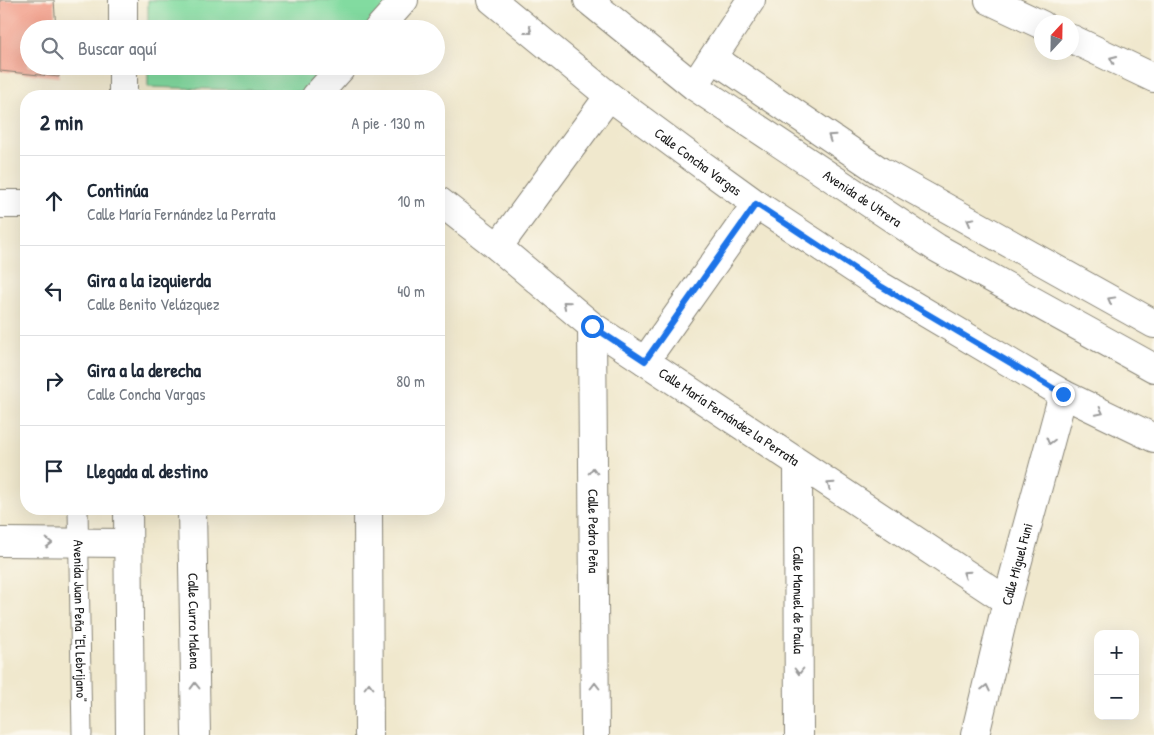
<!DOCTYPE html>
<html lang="es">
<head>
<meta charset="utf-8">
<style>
  :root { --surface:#fff; --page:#f6f6f7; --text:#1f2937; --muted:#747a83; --line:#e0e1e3 }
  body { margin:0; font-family:"Patrick Hand",sans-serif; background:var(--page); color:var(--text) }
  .controls { position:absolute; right:15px; bottom:15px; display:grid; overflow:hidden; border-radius:10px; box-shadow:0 5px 20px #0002 }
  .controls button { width:45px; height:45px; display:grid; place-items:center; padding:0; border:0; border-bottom:1px solid var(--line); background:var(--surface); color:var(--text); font:25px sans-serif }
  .compass { position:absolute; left:1034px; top:15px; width:45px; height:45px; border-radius:50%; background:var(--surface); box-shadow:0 5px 20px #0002; rotate:22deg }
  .stop { position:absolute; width:15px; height:15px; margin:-11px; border:4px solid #1a73e8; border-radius:50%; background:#fff }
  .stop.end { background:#1a73e8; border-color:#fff; box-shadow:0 1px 5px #0008 }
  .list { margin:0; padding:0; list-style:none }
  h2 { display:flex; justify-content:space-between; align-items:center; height:65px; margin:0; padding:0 20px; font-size:21px }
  h2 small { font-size:16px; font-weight:400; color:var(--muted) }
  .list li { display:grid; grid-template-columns:32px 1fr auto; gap:15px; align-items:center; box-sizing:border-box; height:90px; padding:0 20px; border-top:1px solid var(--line) }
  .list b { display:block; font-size:19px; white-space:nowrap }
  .list p { margin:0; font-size:16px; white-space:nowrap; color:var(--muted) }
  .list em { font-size:16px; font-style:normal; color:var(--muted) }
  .icon { flex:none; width:28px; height:28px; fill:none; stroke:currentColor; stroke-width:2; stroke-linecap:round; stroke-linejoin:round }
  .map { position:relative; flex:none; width:1154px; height:735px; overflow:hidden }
  .search { position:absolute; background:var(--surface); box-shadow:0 5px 20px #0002; left:20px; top:20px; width:425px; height:55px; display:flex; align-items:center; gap:12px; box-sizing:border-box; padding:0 18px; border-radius:28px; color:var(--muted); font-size:19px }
  .panel { position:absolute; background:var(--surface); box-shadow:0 5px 20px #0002; left:20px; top:90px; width:425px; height:425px; border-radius:20px }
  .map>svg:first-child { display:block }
  .green { fill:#82dba0; stroke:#4f7c5e }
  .building { fill:#f29d89 }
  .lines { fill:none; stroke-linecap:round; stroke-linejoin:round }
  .service-casing { stroke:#868274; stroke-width:21 }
  .pedestrian-casing { stroke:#868274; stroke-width:30 }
  .minor-casing { stroke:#868274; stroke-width:30 }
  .tertiary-casing { stroke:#868274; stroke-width:30 }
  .service { stroke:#fff; stroke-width:19 }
  .pedestrian { stroke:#fff; stroke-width:28 }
  .minor { stroke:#fff; stroke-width:28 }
  .tertiary { stroke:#fff; stroke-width:28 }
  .oneway { stroke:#999 }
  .route { stroke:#1a73e8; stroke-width:6 }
  .labels { text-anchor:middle; stroke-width:4; stroke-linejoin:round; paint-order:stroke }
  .street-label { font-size:14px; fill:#1c1c1c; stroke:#fbf7ec }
</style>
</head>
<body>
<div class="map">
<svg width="1154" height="735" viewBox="0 0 1154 735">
  <rect width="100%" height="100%" fill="#fbf7ec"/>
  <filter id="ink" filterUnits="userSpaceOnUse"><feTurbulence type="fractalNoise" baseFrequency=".02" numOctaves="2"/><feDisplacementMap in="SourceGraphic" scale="10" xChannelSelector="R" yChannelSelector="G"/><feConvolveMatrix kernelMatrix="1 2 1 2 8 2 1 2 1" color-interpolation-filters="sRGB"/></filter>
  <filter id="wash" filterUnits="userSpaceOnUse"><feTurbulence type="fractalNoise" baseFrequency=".0096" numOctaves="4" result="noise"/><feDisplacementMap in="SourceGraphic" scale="20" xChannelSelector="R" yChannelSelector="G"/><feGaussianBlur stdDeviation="1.12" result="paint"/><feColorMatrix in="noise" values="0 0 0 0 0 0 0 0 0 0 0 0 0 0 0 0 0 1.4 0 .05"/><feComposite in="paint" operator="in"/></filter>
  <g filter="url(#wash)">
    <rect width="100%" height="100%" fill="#f0e8cd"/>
    <path class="green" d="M148,0H397L370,29H148Z
      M148,66H334L310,92L148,87Z"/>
    <g id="blocks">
      <path class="building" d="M0,0H54L56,29H29V66H59V77L0,71Z"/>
    </g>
  </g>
  <g filter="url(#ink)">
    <use href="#blocks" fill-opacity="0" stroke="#868274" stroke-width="1"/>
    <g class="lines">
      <g class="service-casing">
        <g id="service">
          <path id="s1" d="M78,509L82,735"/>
        </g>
      </g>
      <g class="pedestrian-casing">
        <path id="pedestrian" d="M378,29L404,0
          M316,96L343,66
          M498,247L609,96
          M645,361L756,204"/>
      </g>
      <g class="minor-casing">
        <g id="minor">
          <path id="s2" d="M492,0L609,96L694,159L756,204L879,285L1063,394L1154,438"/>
          <path d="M989,0L1042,25"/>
          <path d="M1072,39L1154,78"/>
          <path d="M713,58L880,171L1154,324"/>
          <path d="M702,74L751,0"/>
          <path id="s3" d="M439,201L498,247L592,326L1007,601"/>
          <path id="s4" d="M592,326L595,735"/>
          <path id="s5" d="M798,465L799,735"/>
          <path id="s6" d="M192,509L196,735"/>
          <path d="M368,509L369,735"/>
          <path id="s7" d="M975,735L1007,601L1063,394"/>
        </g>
      </g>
      <g class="tertiary-casing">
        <g id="tertiary">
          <path d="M123,0V29"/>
          <path id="s8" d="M588,0L694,86L937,248L1154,368"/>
          <path d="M123,66V96"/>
          <path d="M0,204H26"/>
          <path d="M128,509L130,735"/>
          <path d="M0,542L128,543"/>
        </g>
      </g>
      <use href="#service" class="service"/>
      <use href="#pedestrian" class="pedestrian"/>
      <use href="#minor" class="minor"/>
      <use href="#tertiary" class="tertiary"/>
    </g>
    <defs><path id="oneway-chevron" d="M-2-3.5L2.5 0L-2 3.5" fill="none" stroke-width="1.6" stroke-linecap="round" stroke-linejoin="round" transform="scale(1.25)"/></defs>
    <g class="oneway">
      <use href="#oneway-chevron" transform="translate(529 31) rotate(39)"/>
      <use href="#oneway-chevron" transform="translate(1113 59) rotate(-155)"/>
      <use href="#oneway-chevron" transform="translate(831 137) rotate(-146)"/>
      <use href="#oneway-chevron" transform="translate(970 221) rotate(-151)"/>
      <use href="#oneway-chevron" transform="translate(1111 300) rotate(-151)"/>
      <use href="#oneway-chevron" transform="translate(566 304) rotate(-140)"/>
      <use href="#oneway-chevron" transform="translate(1100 412) rotate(26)"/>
      <use href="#oneway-chevron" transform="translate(1050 441) rotate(105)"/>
      <use href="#oneway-chevron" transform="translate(593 471) rotate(-90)"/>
      <use href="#oneway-chevron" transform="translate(830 485) rotate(-147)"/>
      <use href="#oneway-chevron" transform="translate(49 543) rotate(1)"/>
      <use href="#oneway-chevron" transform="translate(966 574) rotate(-147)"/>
      <use href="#oneway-chevron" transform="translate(799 671) rotate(90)"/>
      <use href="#oneway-chevron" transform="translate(195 686) rotate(-91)"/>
      <use href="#oneway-chevron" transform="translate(369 686) rotate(-90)"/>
      <use href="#oneway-chevron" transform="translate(595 686) rotate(-90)"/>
      <use href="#oneway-chevron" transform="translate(986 688) rotate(-77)"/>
    </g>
  </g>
  <g class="lines" filter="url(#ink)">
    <path class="route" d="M592,326L645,361L756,204L879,285L1063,394"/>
  </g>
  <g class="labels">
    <g class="street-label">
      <text dy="5" stroke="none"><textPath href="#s2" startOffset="262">Calle Concha Vargas</textPath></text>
      <text dy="5" stroke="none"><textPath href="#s8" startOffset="339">Avenida de Utrera</textPath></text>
      <text dy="5" stroke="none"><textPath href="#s3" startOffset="362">Calle María Fernández la Perrata</textPath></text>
      <text dy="5" stroke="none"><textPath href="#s4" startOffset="205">Calle Pedro Peña</textPath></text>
      <text dy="5" stroke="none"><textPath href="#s7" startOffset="176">Calle Miguel Funi</textPath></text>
      <text dy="5" stroke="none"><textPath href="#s5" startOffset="135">Calle Manuel de Paula</textPath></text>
      <text dy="5" stroke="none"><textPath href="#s1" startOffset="112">Avenida Juan Peña "El Lebrijano"</textPath></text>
      <text dy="5" stroke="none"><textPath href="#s6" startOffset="112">Calle Curro Malena</textPath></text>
    </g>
  </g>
</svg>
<div class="controls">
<button>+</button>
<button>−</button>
</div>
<svg class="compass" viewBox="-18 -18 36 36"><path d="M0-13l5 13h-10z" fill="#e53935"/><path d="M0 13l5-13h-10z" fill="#747a83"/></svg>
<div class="stop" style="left:592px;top:326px"></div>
<div class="stop end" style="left:1063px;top:394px"></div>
<div class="search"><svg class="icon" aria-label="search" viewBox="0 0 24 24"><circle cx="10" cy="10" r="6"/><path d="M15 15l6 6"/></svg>Buscar aquí</div>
<section class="panel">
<h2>2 min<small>A pie · 130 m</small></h2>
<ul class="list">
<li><svg class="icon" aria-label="ahead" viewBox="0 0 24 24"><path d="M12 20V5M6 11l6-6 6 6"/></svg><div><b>Continúa</b><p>Calle María Fernández la Perrata</p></div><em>10 m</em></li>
<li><svg class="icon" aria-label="left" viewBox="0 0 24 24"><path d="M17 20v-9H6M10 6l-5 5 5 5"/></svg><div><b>Gira a la izquierda</b><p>Calle Benito Velázquez</p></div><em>40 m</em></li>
<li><svg class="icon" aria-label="right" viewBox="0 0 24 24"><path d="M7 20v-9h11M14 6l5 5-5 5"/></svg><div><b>Gira a la derecha</b><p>Calle Concha Vargas</p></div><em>80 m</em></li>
<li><svg class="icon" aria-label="arrive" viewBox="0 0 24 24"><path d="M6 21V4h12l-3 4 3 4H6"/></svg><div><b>Llegada al destino</b></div></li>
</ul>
</section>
</div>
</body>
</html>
